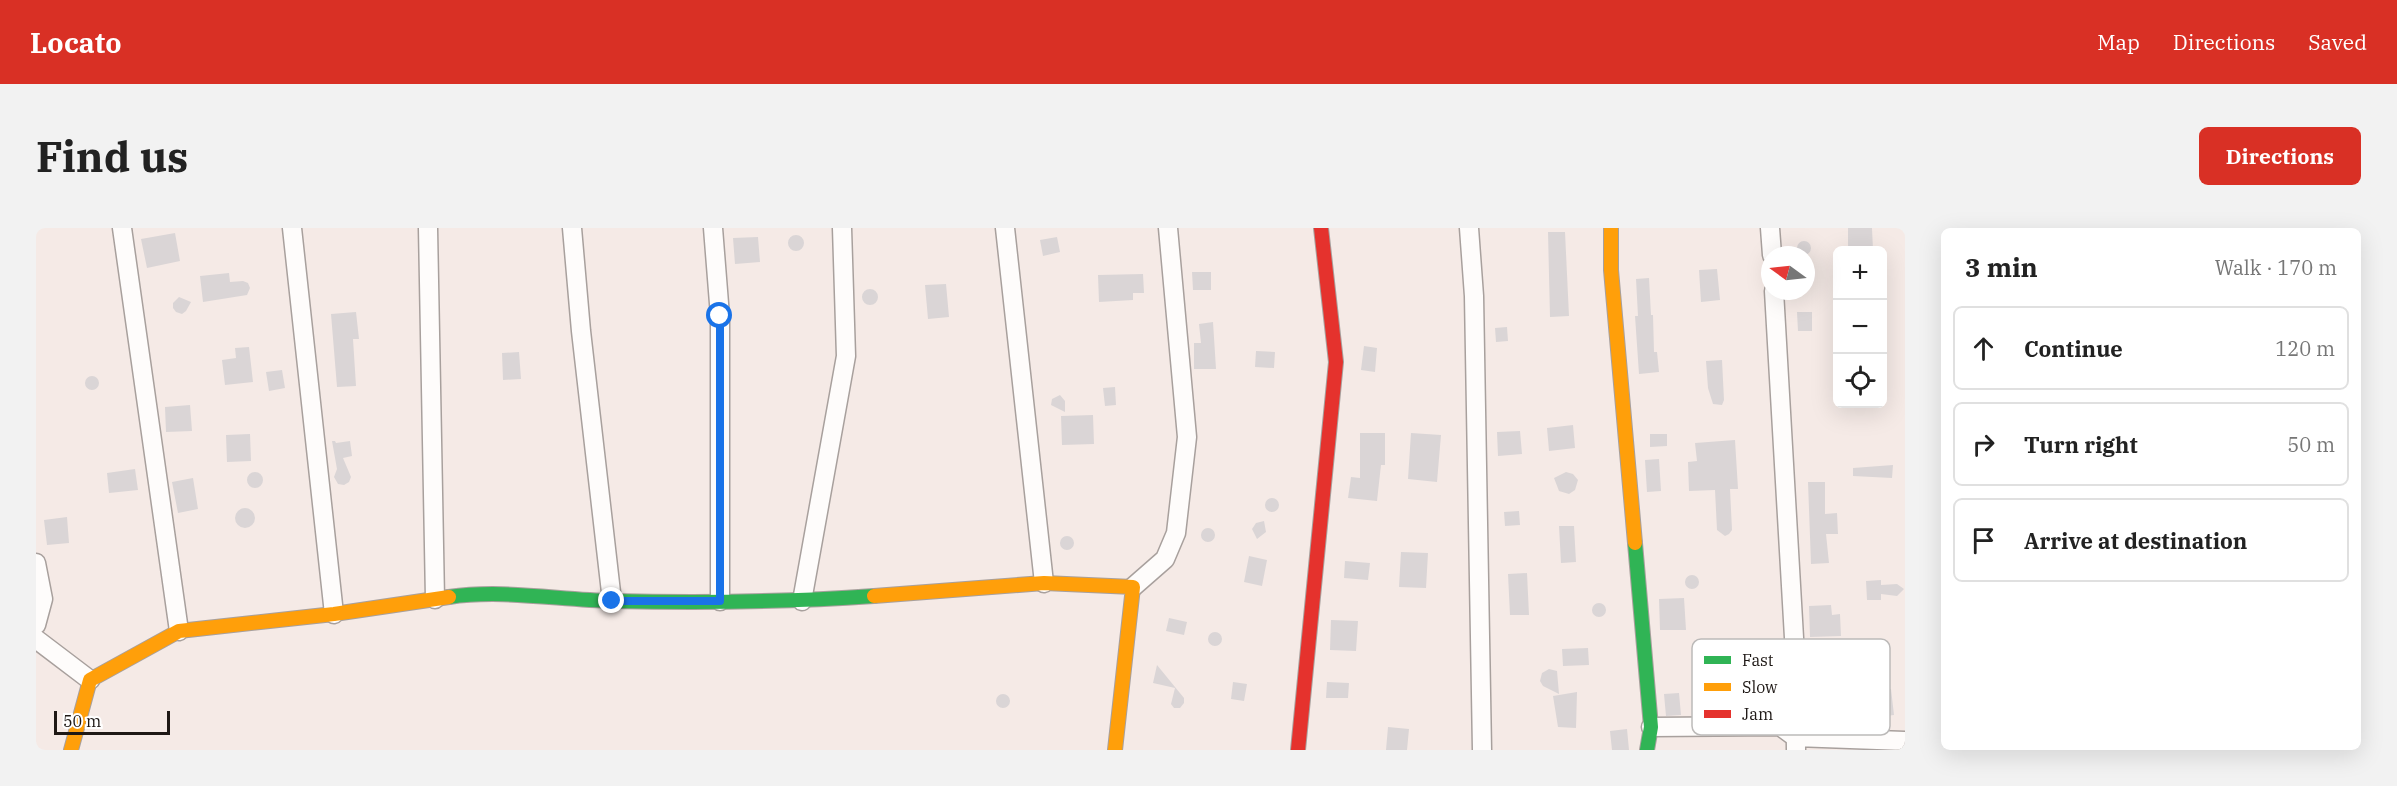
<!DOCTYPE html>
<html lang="en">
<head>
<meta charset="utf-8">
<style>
  :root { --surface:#fff; --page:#f2f2f2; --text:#222; --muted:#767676; --line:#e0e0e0; --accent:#d93025 }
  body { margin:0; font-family:"IBM Plex Serif",serif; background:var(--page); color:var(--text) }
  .controls { position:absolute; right:18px; top:18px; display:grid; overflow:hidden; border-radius:9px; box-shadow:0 6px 24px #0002 }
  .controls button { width:54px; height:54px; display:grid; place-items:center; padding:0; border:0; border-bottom:2px solid var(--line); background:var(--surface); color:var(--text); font:30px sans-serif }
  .compass { position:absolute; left:1725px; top:18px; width:54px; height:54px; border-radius:50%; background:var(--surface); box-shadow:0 6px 24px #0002; rotate:285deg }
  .scale { position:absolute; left:18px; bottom:15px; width:116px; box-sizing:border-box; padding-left:6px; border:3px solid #1e1815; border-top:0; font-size:16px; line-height:21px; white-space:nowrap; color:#1e1815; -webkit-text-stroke:4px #fff; paint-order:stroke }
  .stop { position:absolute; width:18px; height:18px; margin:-14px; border:4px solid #1a73e8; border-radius:50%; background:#fff }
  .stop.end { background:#1a73e8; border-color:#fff; box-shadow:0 2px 6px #0008 }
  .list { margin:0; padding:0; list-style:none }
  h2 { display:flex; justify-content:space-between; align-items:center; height:78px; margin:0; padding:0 24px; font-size:26px }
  h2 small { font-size:20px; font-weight:400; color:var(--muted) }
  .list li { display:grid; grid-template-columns:39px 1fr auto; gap:18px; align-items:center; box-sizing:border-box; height:84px; margin:0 12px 12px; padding:0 12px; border:2px solid var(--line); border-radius:9px }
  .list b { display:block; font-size:22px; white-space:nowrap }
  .list em { font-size:20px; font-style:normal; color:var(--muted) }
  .icon { flex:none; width:33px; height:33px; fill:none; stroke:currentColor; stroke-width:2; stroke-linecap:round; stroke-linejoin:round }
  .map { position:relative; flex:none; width:1869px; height:522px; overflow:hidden; border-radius:9px }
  header { display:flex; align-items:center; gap:36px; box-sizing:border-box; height:84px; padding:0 30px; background:var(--accent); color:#fff }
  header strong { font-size:28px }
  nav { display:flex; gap:33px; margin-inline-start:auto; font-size:21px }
  .intro { display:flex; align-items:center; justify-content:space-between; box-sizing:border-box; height:144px; padding:0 36px }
  h1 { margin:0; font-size:42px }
  .button { padding:15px 27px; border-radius:9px; background:var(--accent); color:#fff; font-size:21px; font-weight:700 }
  main { display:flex; gap:36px; padding:0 36px }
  aside { flex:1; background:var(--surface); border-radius:9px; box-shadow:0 6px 24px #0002 }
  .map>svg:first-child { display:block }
  .building { fill:#dad5d6 }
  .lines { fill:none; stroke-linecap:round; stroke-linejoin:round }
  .street-casing { stroke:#a8a09d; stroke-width:21 }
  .fast-casing { stroke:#a8a09d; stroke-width:16 }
  .slow-casing { stroke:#a8a09d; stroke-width:16 }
  .jam-casing { stroke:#a8a09d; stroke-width:16 }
  .street { stroke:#fefcfb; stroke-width:18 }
  .fast { stroke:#30b455; stroke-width:14 }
  .slow { stroke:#ff9f0a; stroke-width:14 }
  .jam { stroke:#e5322d; stroke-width:14 }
  .route { stroke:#1a73e8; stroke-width:8 }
  .key { fill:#fff; stroke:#bcbab9; stroke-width:1.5 }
  .key-label { font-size:16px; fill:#1e1815 }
</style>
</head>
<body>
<header>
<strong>Locato</strong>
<nav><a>Map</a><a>Directions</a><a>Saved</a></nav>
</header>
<div class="intro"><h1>Find us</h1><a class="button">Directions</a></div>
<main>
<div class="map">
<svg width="1869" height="522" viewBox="0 0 1869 522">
  <rect width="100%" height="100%" fill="#f5eae6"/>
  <path class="building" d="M1812,0H1836L1837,22H1812Z
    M1512,4H1529L1533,88L1514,89Z
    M139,5L144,33L111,40L105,11Z
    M752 15a8 8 0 1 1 16 0a8 8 0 1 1-16 0Z
    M722,9L724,34L699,36L697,10Z
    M1021,9L1024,24L1007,28L1004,12Z
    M1761 20a7 7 0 1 1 14 0a7 7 0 1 1-14 0Z
    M1681,41L1684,72L1665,74L1663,42Z
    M1156,44H1175V62H1157Z
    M193,45L194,54L207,53L212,55L214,60L211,67L167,74L164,48Z
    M1107,46L1108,65H1097V72L1063,74L1062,47Z
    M1613,50L1615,87H1617L1618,124H1621L1623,144L1603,146L1599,88H1602L1600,51Z
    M910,56L913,89L892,91L889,57Z
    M826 69a8 8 0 1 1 16 0a8 8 0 1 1-16 0Z
    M143,69L155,74L150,83L146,86L140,84L137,80V75Z
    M320,84L323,111H317L320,158L301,159L295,86Z
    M1761,84H1776V103H1762Z
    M1177,94L1180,141H1158V115H1165L1163,96Z
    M1471,99L1472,113L1460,114L1459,100Z
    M1328,118L1341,120L1339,144L1325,142Z
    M213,119L217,154L189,157L186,132L200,130L199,120Z
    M1220,123L1239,124L1238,140L1219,139Z
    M483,124L485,151L467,152L466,125Z
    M1686,132L1688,172L1686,177L1677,176L1672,160L1670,133Z
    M246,142L249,160L233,163L230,144Z
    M49 155a7 7 0 1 1 14 0a7 7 0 1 1-14 0Z
    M1079,159L1080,177L1069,178L1067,160Z
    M1024,167L1029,173V184L1015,177L1016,171Z
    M154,177L156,203L130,204L129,179Z
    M1057,187L1058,216L1026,217L1025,188Z
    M1537,197L1539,220L1513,223L1511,200Z
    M1484,203L1486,226L1462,228L1461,204Z
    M1324,205H1349V237H1345L1341,273L1312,270L1315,249L1324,250Z
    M1375,205L1405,207L1401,254L1372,251Z
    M214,206L215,233L191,234L190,207Z
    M1614,206H1631V218L1614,219Z
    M1699,212L1702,261H1694L1696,302L1693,306L1689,308L1681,302L1679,262L1653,263L1652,234L1661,233L1659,215Z
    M296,213H299L300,215L314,213L316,228L307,230L315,249L313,254L308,257L302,256L298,249L301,241Z
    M1623,231L1625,263L1611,264L1609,232Z
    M1857,237L1856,250L1817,248V240Z
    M99,241L102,262L73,265L71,245Z
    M211 252a8 8 0 1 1 16 0a8 8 0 1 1-16 0Z
    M1530,244L1537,246L1542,252L1539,262L1533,266L1523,263L1518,250Z
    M157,250L162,281L142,285L136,254Z
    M1772,254H1789V286L1801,285L1802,306H1790L1793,335L1775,336Z
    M1229 277a7 7 0 1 1 14 0a7 7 0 1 1-14 0Z
    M199 290a10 10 0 1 1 20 0a10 10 0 1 1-20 0Z
    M1483,283L1484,297L1469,298L1468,284Z
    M31,289L33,315L11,317L8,292Z
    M1228,293L1230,304L1221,311L1216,301L1220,295Z
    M1523,298H1538L1540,334L1525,335Z
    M1165 307a7 7 0 1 1 14 0a7 7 0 1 1-14 0Z
    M1024 315a7 7 0 1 1 14 0a7 7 0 1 1-14 0Z
    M1365,324L1392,325L1390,360L1363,359Z
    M1213,328L1231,332L1226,358L1208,354Z
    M1309,333L1334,335L1332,352L1308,350Z
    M1491,345L1493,387H1474L1472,346Z
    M1649 354a7 7 0 1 1 14 0a7 7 0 1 1-14 0Z
    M1845,352V357L1861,356L1868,361L1861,368L1845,366V372H1831L1830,353Z
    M1648,370L1650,402H1624L1623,371Z
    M1556 382a7 7 0 1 1 14 0a7 7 0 1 1-14 0Z
    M1795,377L1796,387L1804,386L1805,408L1774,409L1773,378Z
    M1133,390L1151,394L1148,407L1130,403Z
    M1295,392L1322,393L1320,423L1294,422Z
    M1172 411a7 7 0 1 1 14 0a7 7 0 1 1-14 0Z
    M1552,420L1553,437L1527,438L1526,421Z
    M1121,437L1148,470V475L1144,480H1138L1135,476L1139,460L1117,455Z
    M1513,441L1521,443L1523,466L1507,458L1504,453L1506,445Z
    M1197,454L1211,456L1208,473L1195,471Z
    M1291,454L1313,455L1312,470H1290Z
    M1836,461H1855L1858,487L1839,489Z
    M1541,464L1540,500L1522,499L1517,468Z
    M1643,465L1645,487L1630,488L1628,466Z
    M960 473a7 7 0 1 1 14 0a7 7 0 1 1-14 0Z
    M1352,499L1373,501L1371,522H1350Z
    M1591,501L1593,522H1576L1574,503Z"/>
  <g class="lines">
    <g class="street-casing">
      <path id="street" d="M86,0L143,403
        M256,0L298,386
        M392,0L399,371
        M536,0L545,103L576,373
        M677,0L684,88V373
        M969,0L1008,355
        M1433,0L1438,68L1446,522
        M1734,0L1736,27
        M1738,63L1759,427L1760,522
        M0,335L7,371L0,397
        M1097,359L1129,331L1140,305L1151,209L1132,0
        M766,373L810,128L806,0
        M0,411L54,452
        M1615,499L1744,498L1759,509L1869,513"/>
    </g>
    <g class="fast-casing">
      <path id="fast" d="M1599,315L1615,499L1611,522
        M413,369C467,361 523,372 577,373C664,375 752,374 838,368"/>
    </g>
    <g class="slow-casing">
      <path id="slow" d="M1575,0V42L1599,315
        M838,368L1008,355L1097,359L1079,522
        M35,522L54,452L143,403L298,386L413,369"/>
    </g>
    <g class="jam-casing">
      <path id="jam" d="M1262,522L1300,134L1285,0"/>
    </g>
    <use href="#street" class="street"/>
    <use href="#fast" class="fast"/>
    <use href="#slow" class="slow"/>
    <use href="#jam" class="jam"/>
  </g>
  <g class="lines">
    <path class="route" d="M576,373H684V88"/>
  </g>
  <rect x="1656" y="411" width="198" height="96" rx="9" class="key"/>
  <rect x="1668" y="428" width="27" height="8" fill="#30b455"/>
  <rect x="1668" y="455" width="27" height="8" fill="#ff9f0a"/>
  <rect x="1668" y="482" width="27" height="8" fill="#e5322d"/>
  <g class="key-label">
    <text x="1706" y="438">Fast</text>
    <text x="1706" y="465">Slow</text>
    <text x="1706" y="492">Jam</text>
  </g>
</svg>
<div class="controls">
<button>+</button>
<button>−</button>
<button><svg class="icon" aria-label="locate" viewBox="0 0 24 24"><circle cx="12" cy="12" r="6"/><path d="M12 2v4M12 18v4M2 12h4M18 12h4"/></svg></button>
</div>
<svg class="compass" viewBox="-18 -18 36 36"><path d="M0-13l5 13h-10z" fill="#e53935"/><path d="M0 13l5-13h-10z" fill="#767676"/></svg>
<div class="scale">50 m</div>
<div class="stop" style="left:684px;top:88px"></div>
<div class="stop end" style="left:576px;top:373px"></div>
</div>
<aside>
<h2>3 min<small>Walk · 170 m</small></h2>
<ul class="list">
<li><svg class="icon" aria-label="ahead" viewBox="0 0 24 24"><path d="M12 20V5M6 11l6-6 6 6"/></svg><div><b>Continue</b></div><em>120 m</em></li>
<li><svg class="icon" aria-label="right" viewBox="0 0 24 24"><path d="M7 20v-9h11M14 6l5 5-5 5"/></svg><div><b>Turn right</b></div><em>50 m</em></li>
<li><svg class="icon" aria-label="arrive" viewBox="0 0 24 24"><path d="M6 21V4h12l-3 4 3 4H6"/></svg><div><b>Arrive at destination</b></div></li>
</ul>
</aside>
</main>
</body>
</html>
